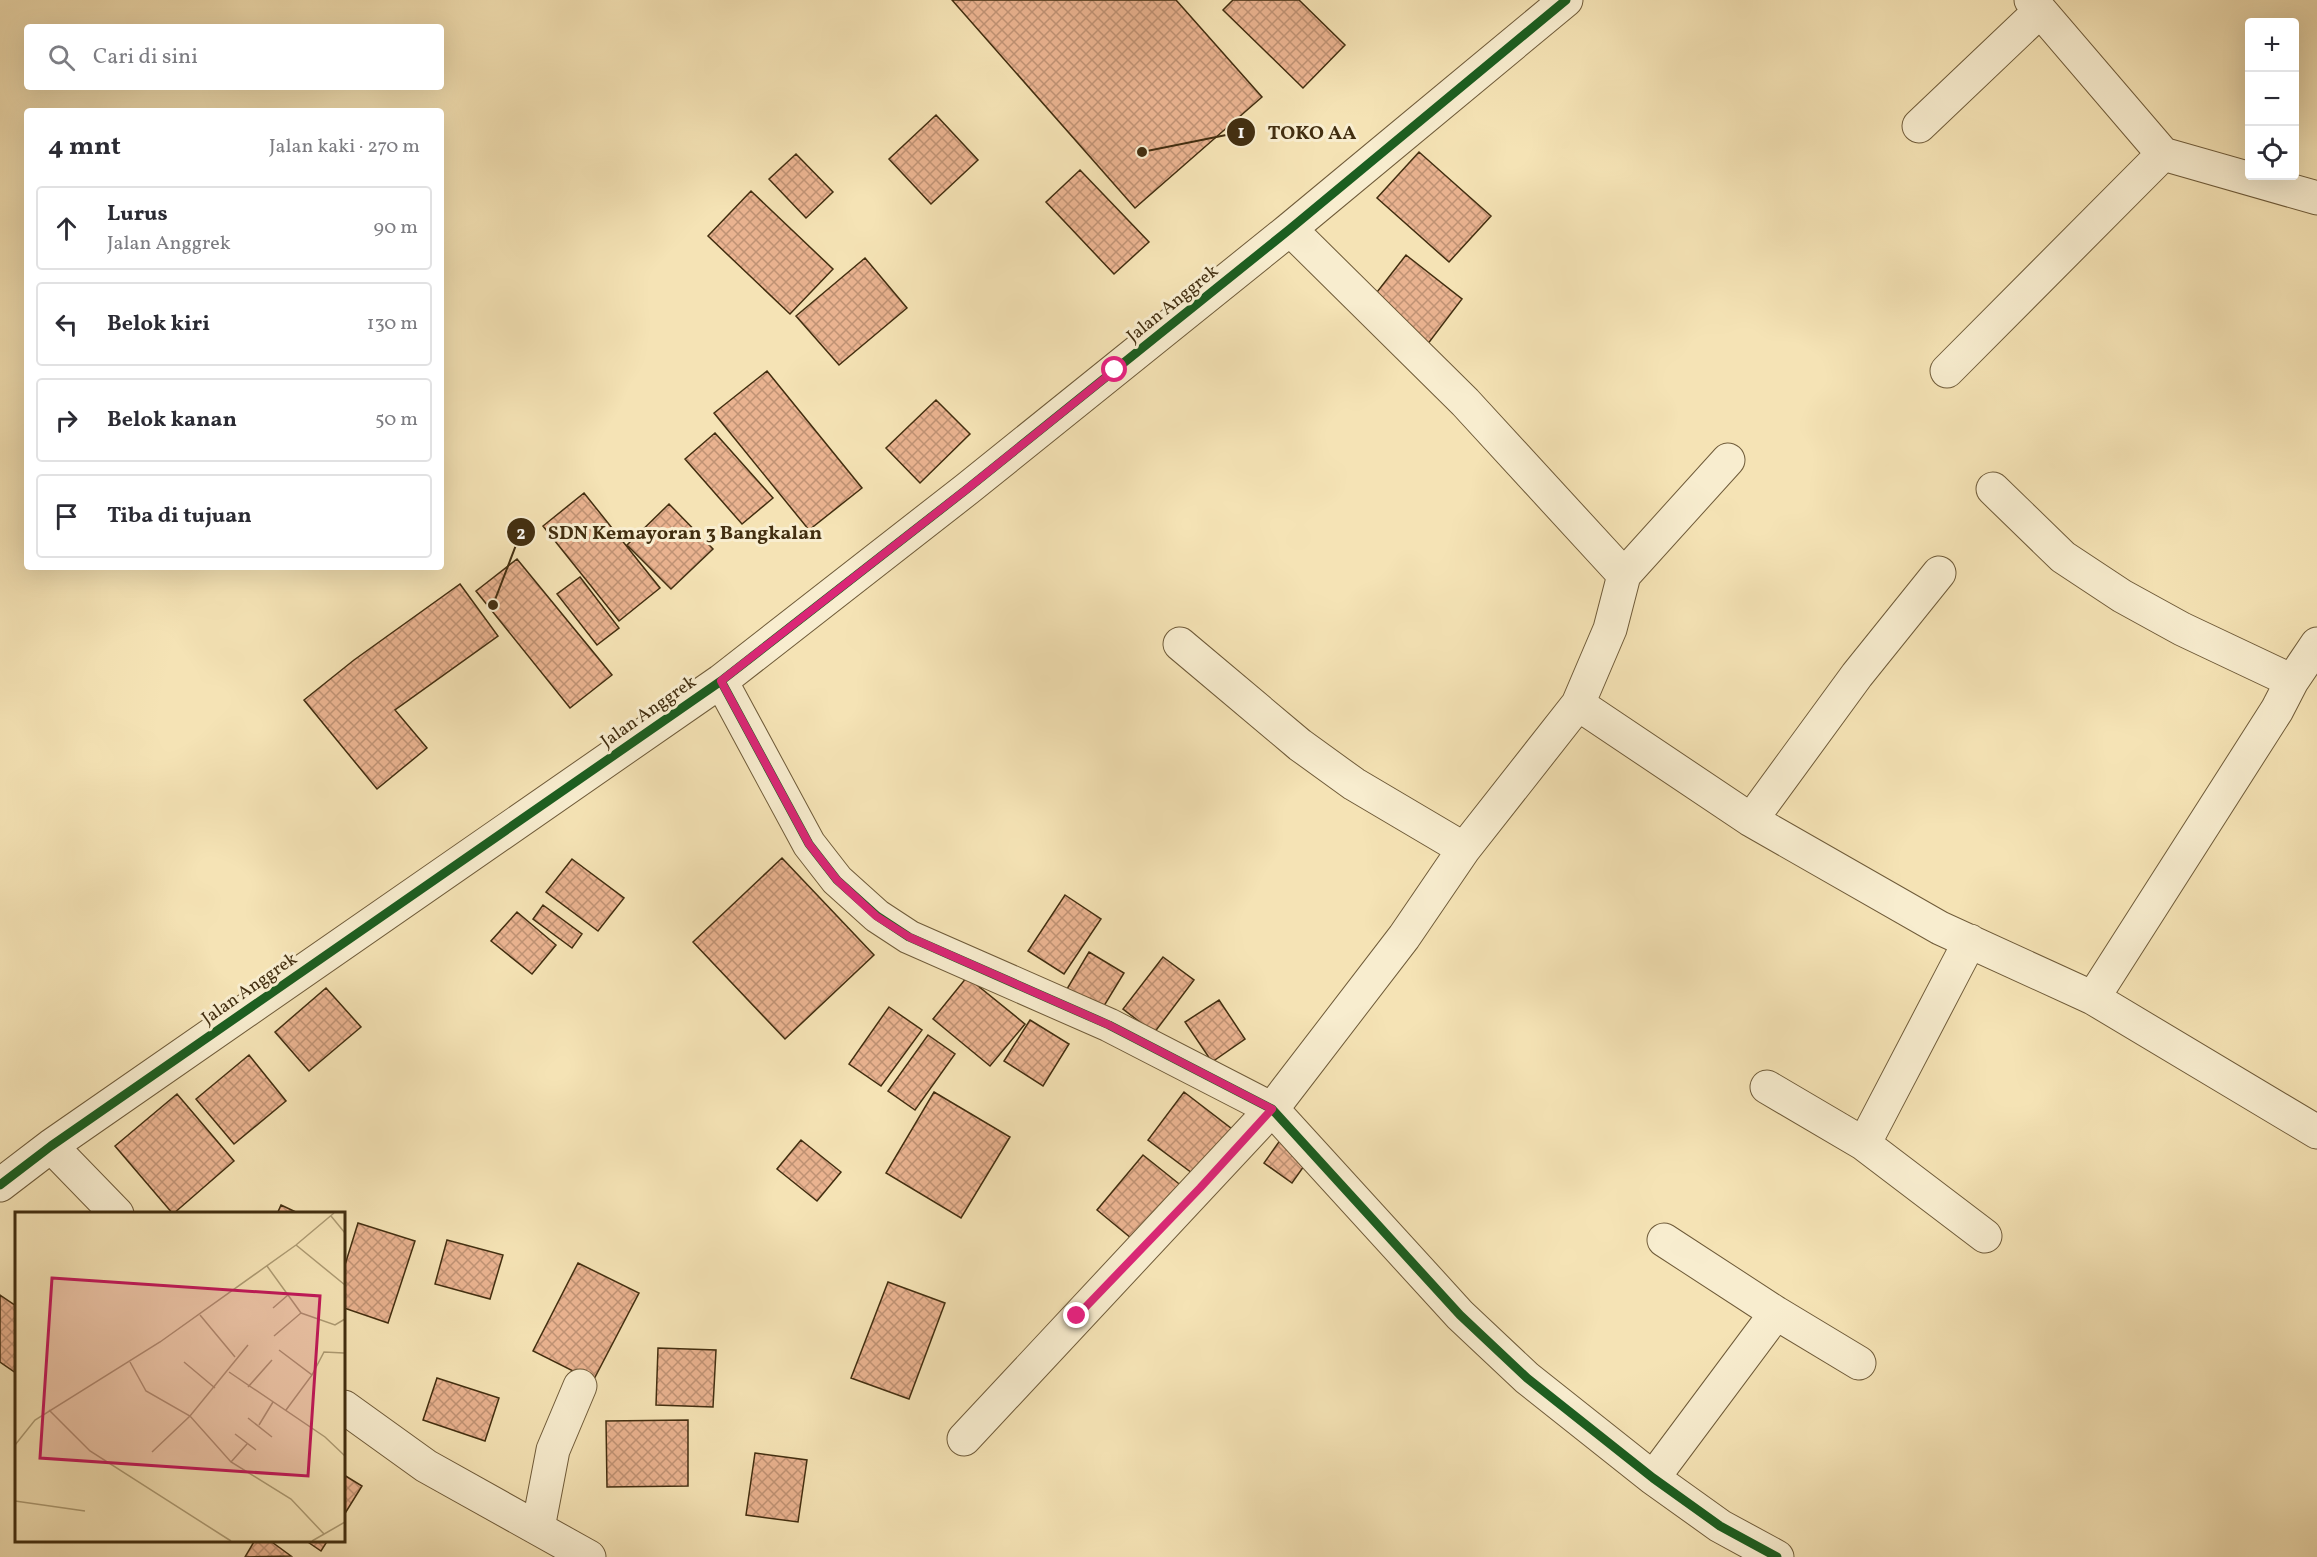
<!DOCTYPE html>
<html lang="id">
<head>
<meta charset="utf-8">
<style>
  :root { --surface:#fff; --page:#f7f7f7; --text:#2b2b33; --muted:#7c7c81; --line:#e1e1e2 }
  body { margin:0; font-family:Vollkorn,serif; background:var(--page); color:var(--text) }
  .controls { position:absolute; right:18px; top:18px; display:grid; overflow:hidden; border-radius:6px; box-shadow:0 6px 24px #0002 }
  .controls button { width:54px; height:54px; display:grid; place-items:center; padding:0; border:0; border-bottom:2px solid var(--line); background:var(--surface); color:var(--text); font:30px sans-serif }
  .stop { position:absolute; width:18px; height:18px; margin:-14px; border:4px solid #db2777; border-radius:50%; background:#fff }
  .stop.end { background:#db2777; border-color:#fff; box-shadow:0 2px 6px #0008 }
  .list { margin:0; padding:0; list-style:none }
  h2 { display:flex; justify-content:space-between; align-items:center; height:78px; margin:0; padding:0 24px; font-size:26px }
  h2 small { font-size:20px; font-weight:400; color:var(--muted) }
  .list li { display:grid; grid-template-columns:39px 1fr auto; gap:18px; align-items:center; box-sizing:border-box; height:84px; margin:0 12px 12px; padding:0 12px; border:2px solid var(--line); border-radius:6px }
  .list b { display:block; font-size:22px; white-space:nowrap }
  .list p { margin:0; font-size:20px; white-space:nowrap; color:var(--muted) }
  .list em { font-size:20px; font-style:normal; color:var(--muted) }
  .icon { flex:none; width:33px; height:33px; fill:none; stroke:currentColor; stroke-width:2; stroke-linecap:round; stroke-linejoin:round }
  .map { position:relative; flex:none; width:2317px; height:1557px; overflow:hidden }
  .search { position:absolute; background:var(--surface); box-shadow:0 6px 24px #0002; left:24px; top:24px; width:420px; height:66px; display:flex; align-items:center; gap:15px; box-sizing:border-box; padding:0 21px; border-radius:6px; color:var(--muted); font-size:22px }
  .panel { position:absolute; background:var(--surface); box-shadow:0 6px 24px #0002; left:24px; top:108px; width:420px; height:462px; border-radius:6px }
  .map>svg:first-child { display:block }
  .building { fill:url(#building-cross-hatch); stroke:#422e10; stroke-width:1.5 }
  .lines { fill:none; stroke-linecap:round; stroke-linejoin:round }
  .minor-casing { stroke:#6f5b39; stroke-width:35 }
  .minor { stroke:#f8edcf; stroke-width:33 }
  .cycleway-casing { stroke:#f8edcf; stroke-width:13 }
  .cycleway { stroke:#1b5e20; stroke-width:9 }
  .route { stroke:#db2777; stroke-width:8 }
  .labels { text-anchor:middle; stroke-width:6; stroke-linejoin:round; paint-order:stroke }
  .street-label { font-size:18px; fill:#422e10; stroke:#f8edcf }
  .inset-road { fill:none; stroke:#ad9b73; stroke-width:1.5 }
  .view { fill:#c2185b; fill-opacity:0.15; stroke:#c2185b; stroke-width:3 }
  .inset-edge { fill:none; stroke:#422e10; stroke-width:3 }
  .leader { fill:none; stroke:#422e10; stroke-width:2 }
  .callout-dot { fill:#422e10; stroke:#f8edcf; stroke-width:2 }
  .mark-label { font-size:18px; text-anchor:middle; font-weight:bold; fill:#fff }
  .callout-label { font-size:20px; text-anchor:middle; font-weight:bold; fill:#422e10; stroke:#f8edcf; stroke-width:6; stroke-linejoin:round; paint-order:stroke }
</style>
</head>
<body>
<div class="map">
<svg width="2317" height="1557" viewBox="0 0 2317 1557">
  <defs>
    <pattern id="building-cross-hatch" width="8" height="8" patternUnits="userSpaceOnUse" patternTransform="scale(1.5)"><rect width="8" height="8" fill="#eab390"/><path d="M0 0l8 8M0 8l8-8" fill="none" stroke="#bf9274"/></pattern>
  </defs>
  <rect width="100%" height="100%" fill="#f5e3b5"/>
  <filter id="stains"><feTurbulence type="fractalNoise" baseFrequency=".00333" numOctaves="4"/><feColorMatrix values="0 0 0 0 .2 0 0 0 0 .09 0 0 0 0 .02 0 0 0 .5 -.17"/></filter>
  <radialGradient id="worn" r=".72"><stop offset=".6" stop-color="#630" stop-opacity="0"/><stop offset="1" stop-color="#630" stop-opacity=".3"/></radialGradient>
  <path class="building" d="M952,0H1176L1262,97L1135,208Z
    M1233,0H1299L1345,45L1303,88L1223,10Z
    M936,115L978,160L931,204L889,159Z
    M1419,152L1491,216L1449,262L1377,198Z
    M796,154L833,192L806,218L769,179Z
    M1080,170L1149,242L1114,274L1046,202Z
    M751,191L833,269L790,314L708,236Z
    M1406,255L1462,299L1427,345L1370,301Z
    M865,258L907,308L839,365L796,316Z
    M767,371L862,488L809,530L714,413Z
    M936,400L970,434L920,483L886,448Z
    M715,433L773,498L742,524L685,459Z
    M584,493L660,588L619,621L543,526Z
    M669,504L713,549L671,589L627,545Z
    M517,559L612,675L570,708L476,591Z
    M580,577L619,628L597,645L557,594Z
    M460,584L498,636L395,710L427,748L377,789L304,700L354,660Z
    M782,858L874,955L785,1039L693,942Z
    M572,859L624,898L598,931L546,892Z
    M1065,895L1101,919L1064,974L1028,951Z
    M543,905L582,934L572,948L533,919Z
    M517,912L556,945L532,974L491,941Z
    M1089,952L1124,973L1096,1019L1061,999Z
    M1163,957L1194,980L1154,1033L1123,1009Z
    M967,977L1025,1024L990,1066L933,1019Z
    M326,988L361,1027L309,1071L275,1032Z
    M1219,1000L1245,1039L1212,1062L1185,1022Z
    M889,1007L922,1030L881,1086L849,1064Z
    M1030,1020L1069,1044L1043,1086L1004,1061Z
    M928,1035L955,1054L915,1110L888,1091Z
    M249,1055L286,1101L234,1144L196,1099Z
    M934,1092L1010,1137L961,1218L886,1173Z
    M1184,1092L1232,1129L1196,1176L1148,1140Z
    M177,1094L234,1161L173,1214L115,1146Z
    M1281,1139L1309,1159L1292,1183L1264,1163Z
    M801,1140L841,1172L817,1201L777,1169Z
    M1143,1155L1183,1187L1137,1243L1097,1210Z
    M281,1205L300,1214H277Z
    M358,1223L415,1241L388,1323L344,1308V1268Z
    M447,1240L503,1255L490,1299L435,1284Z
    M578,1263L639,1293L593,1381L533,1351Z
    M888,1282L945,1303L909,1399L851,1378Z
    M0,1295L16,1306V1373L0,1362Z
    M658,1348L716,1350L713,1407L656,1405Z
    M437,1378L499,1398L485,1441L423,1420Z
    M688,1420V1486L607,1487L606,1421Z
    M755,1453L807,1460L798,1522L746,1515Z
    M344,1475L362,1486L344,1515Z
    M255,1540H269L291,1556L245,1557Z
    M305,1540H328L321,1551Z"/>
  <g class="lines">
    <g class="minor-casing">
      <path id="minor" d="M1919,126L2040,11
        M2163,154L2317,198
        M1290,229L1465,402L1624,575
        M1947,371L2163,154L2031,0
        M1993,489L2063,557L2122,596L2182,629L2292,681L2277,710L2093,998
        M1180,644L1300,745L1354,784L1464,849
        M721,681L809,844L837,880L877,916L909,937L1109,1025L1272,1109L1460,1315L1527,1378L1653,1478L1720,1526L1777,1557
        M2292,681L2317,644
        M1578,704L1751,820L1940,928L2093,998L2317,1132
        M1751,820L1857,675L1939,573
        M1767,1087L1864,1144L1985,1236
        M1864,1144L1970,941
        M51,1146L117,1214
        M0,1185L51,1146L721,681L967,489L1290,229L1566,0
        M1664,1240L1776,1313L1859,1363
        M344,1407L426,1466L589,1557
        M964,1439L1272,1109L1404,937L1464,849L1578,704L1610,629L1624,575L1728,460
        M1653,1478L1776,1313
        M538,1528L553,1450L580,1386"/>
    </g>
    <use href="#minor" class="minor"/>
    <g class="cycleway-casing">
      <path id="cycleway" d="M721,681L809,844L837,880L877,916L909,937L1109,1025L1272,1109L1460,1315L1527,1378L1653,1478L1720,1526L1777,1557
        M0,1185L51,1146L721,681L967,489L1290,229L1566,0"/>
    </g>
    <use href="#cycleway" class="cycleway"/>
  </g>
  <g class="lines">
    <path class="route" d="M1077,1316L1200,1188L1272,1109L1109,1025L909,937L876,916L837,880L809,844L721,681L967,489L1115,370"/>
  </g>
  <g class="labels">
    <g class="street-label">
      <text transform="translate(1172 303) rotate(-39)" y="6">Jalan Anggrek</text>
      <text transform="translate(648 711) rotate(-35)" y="6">Jalan Anggrek</text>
      <text transform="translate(249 988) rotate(-35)" y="6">Jalan Anggrek</text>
    </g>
  </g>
  <g transform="translate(15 1212)">
    <rect width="330" height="330" fill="#f5e3b5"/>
    <path class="inset-road" d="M316,4L330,21M281,33L330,73M252,54L286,101L259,124M258,96L273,83M286,101L320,113L330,107M185,103L220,145M264,138L297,163L271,198M115,150L131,179L175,204L216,250L276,287L309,322M169,150L200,176M214,160L310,225L330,244M297,163L309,140L329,141M233,175L257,148M34,198L75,239L216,329M233,206L257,225M244,213L258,190M220,222L241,238M0,233L20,208L145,130L281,33L319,1M137,240L175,204L233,133M216,250L232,232M0,289L70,299M297,329L330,310"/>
    <path class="view" d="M37,66L305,84L293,264L25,246Z"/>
    <rect width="330" height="330" class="inset-edge"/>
  </g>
  <path class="leader" d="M1142 152L1241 132M493 605L521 532"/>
  <g class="callout-dot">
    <circle cx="1142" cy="152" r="6"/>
    <circle cx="493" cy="605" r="6"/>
    <circle cx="1241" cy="132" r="15"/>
    <circle cx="521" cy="532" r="15"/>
  </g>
  <g class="mark-label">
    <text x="1241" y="138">1</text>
    <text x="521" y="539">2</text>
  </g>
  <g class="callout-label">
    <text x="1312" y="139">TOKO AA</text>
    <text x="685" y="539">SDN Kemayoran 3 Bangkalan</text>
  </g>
  <rect width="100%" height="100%" filter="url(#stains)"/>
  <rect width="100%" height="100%" fill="url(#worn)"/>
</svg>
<div class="controls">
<button>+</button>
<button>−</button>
<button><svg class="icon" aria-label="locate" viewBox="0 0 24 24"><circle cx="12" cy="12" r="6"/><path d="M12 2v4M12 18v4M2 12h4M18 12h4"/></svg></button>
</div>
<div class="stop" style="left:1115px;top:370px"></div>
<div class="stop end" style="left:1077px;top:1316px"></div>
<div class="search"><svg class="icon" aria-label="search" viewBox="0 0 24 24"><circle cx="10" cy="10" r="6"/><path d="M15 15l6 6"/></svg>Cari di sini</div>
<section class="panel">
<h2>4 mnt<small>Jalan kaki · 270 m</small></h2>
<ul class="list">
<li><svg class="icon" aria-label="ahead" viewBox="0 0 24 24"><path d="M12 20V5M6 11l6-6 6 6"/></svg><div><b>Lurus</b><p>Jalan Anggrek</p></div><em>90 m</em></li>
<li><svg class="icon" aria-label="left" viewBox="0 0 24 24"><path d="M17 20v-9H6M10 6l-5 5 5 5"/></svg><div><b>Belok kiri</b></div><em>130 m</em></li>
<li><svg class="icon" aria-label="right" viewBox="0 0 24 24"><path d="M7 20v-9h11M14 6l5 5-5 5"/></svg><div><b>Belok kanan</b></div><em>50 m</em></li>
<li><svg class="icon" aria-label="arrive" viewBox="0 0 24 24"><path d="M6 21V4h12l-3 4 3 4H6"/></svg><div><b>Tiba di tujuan</b></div></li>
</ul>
</section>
</div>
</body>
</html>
